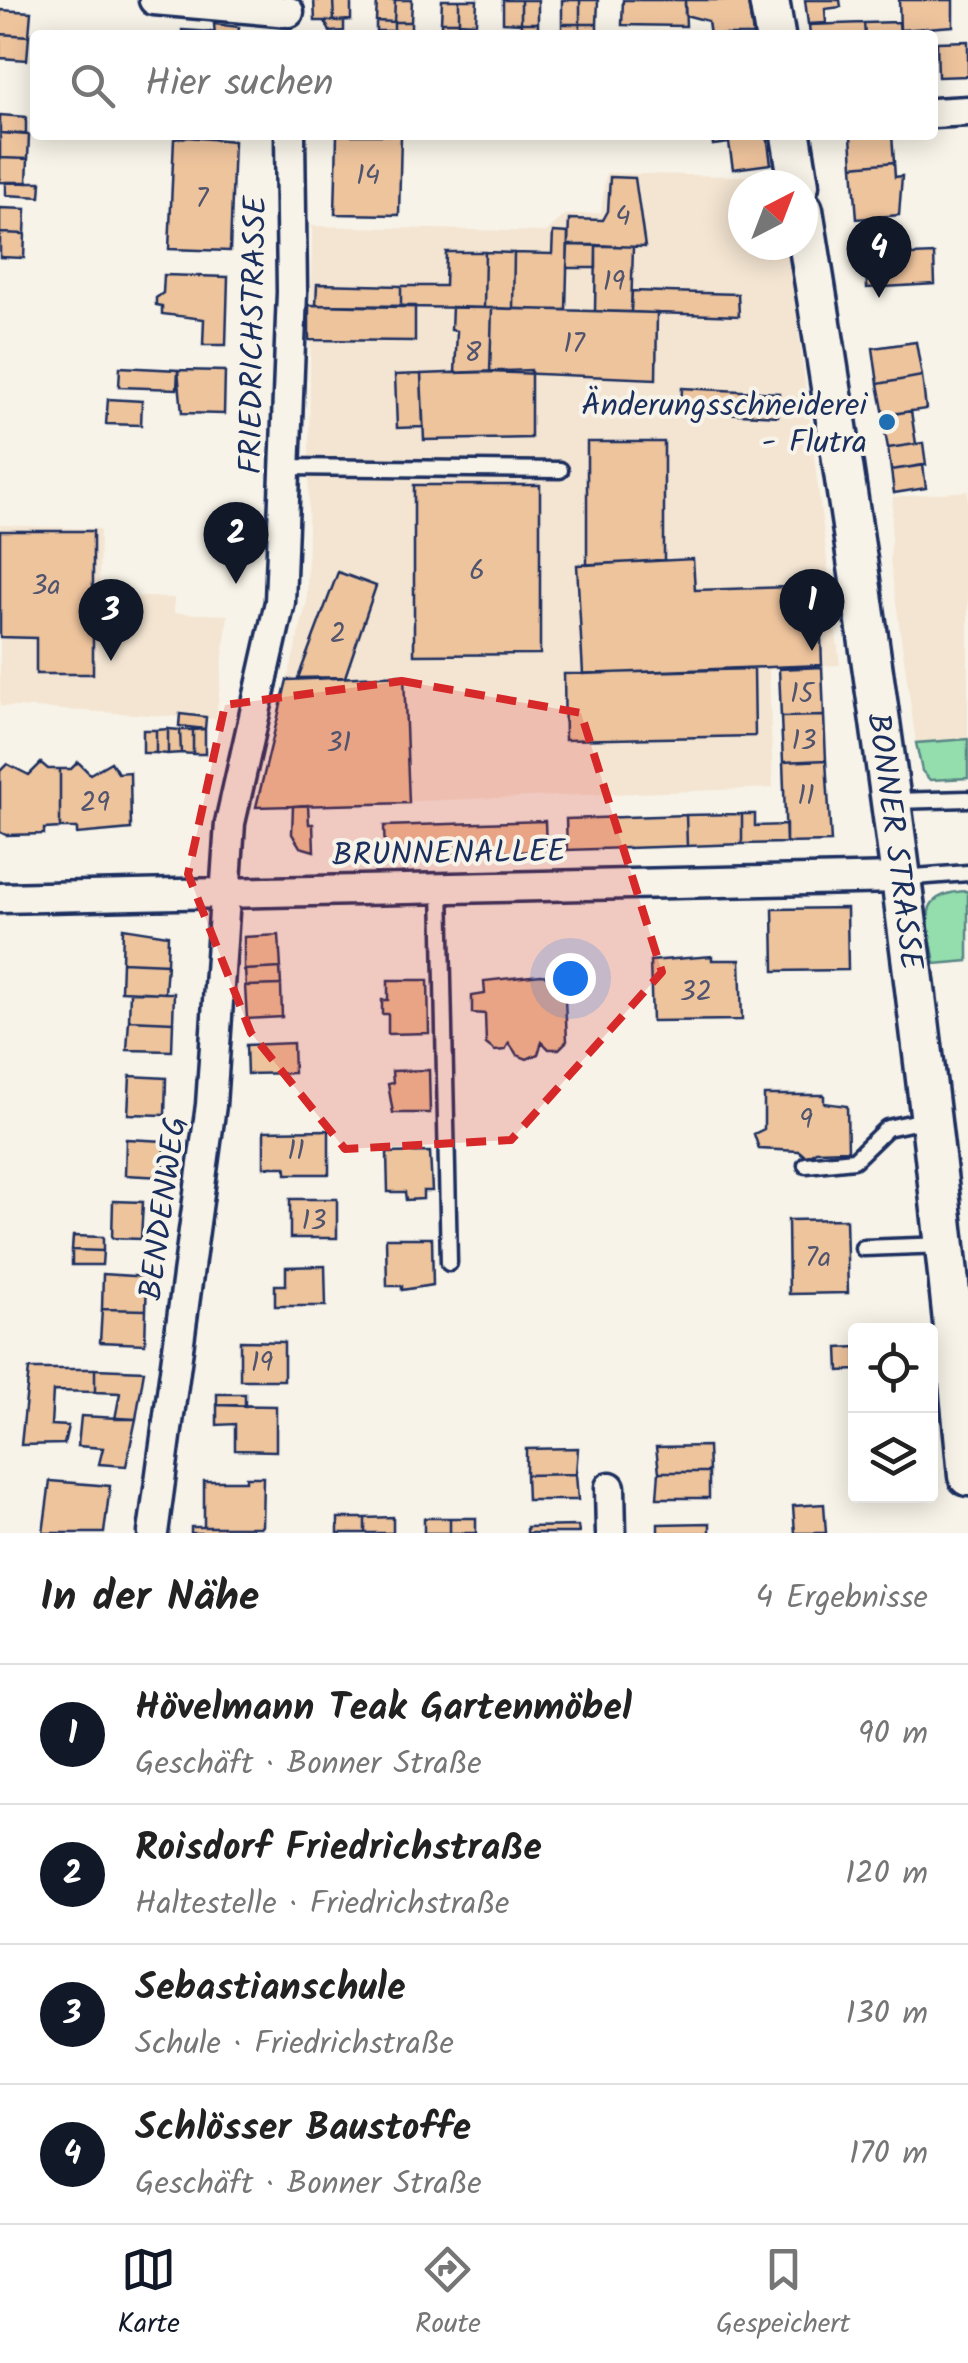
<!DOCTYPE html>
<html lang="de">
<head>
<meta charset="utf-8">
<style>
  :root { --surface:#fff; --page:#f6f6f6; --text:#222; --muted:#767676; --line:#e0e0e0; --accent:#111827 }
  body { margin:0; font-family:Kalam,sans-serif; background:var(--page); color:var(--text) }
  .controls { position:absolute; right:30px; bottom:30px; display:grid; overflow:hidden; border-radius:10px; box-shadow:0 5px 25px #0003 }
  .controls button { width:90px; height:90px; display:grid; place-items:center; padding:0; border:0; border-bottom:2px solid var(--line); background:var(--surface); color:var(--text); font:50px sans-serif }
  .compass { position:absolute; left:728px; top:170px; width:90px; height:90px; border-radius:50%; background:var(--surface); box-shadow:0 5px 25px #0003; rotate:42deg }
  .you { position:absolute; left:570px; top:978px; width:35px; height:35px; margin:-25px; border:8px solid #fff; border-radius:50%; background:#1a73e8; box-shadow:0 0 0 15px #1a73e833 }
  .badge { display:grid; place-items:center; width:65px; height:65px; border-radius:50%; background:var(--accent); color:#fff; font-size:32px; font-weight:700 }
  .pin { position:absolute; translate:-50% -82px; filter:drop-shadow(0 2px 5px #0008) }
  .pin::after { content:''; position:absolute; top:52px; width:35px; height:30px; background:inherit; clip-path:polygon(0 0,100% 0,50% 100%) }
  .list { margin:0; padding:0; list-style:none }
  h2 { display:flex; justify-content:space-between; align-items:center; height:130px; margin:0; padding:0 40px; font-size:42px }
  h2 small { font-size:32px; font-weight:400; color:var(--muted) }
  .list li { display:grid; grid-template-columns:65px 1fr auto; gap:30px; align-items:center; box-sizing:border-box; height:140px; padding:0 40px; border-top:2px solid var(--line) }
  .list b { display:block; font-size:38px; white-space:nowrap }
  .list p { margin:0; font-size:32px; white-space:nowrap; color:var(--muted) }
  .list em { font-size:32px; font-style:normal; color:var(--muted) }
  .icon { flex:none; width:55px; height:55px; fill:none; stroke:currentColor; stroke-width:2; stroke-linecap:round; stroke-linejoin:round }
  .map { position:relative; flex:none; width:968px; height:1533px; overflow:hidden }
  .search { position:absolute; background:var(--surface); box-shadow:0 5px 25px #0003; left:30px; right:30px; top:30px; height:110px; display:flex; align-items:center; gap:25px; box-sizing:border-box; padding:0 35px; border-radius:10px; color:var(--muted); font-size:38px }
  .sheet { height:690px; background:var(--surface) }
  nav { display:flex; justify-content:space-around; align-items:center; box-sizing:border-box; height:140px; border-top:2px solid var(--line); background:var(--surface); font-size:28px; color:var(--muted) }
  nav a { display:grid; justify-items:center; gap:5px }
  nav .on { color:var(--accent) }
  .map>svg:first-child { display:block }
  .built { fill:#f4e5d2 }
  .green { fill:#94ddac; stroke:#588685; stroke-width:2.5 }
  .building { fill:#eec49d; stroke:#1b2f5e; stroke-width:2.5 }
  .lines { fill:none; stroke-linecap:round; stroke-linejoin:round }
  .lane-casing { stroke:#1b2f5e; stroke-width:21 }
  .street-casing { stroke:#1b2f5e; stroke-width:35 }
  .secondary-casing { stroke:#1b2f5e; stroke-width:45 }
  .lane { stroke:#f7f3e8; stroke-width:14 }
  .street { stroke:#f7f3e8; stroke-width:28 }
  .secondary { stroke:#f7f3e8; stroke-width:38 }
  .marked { fill:#d62828; fill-opacity:0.2; stroke:#d62828; stroke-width:8; stroke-dasharray:20 12; stroke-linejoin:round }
  .poi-dot { fill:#1f6fb2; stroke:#f7f3e8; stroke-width:4 }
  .labels { text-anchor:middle; stroke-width:8; stroke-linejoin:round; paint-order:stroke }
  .number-label { font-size:28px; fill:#50546e }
  .street-label { font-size:32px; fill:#1b2f5e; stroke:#f7f3e8 }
  .poi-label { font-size:32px; fill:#1b2f5e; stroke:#f7f3e8; text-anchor:end }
</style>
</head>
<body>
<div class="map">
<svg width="968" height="1533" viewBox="0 0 968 1533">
  <rect width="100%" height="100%" fill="#f7f3e8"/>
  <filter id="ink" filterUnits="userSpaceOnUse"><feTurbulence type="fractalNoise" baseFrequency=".01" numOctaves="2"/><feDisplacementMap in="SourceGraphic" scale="20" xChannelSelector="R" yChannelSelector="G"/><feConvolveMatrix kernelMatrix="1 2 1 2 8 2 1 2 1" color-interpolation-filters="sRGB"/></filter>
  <g filter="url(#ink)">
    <path class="built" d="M606,173L780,177L781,185H743V245H788L840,665L769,669L773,788L256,807L307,601L312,226L546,232L565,215L601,213Z
      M968,491V739L916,743L890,560L893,497Z
      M0,525L100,529L99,595L174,598V613L228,615L216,719L0,706Z"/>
    <path class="green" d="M968,739V778L930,780L922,771L916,743Z
      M968,891V961L935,964C929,922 913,893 968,891Z"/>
    <path class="building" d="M314,0H333L334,21H315Z
      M333,0H351V20L334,21Z
      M377,0H395L394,22L376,21Z
      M395,0H412L411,22H394Z
      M442,0H459V22H441Z
      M459,0H477L476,23L459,22Z
      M503,0H521V23L503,22Z
      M521,0H538V23H521Z
      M562,0H580V24H562Z
      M580,0H598L597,24H580Z
      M623,0H685L686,26L622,25Z
      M685,0H748L753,35H710L708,21L685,15Z
      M805,0H840L841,7L825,9L826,23L808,24Z
      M899,0H953V26L900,30Z
      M0,10L31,12L29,36L0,34Z
      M325,21H344V31L330,32Z
      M376,21L394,22V31H376Z
      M394,22H411V35H394Z
      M441,22H459L458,35H441Z
      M459,22L473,23V35H458Z
      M899,22L900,35H865L864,23Z
      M521,23H538V35H520Z
      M864,23L865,35H810L809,25Z
      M214,24L239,27L238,35H215Z
      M562,24H580V35H562Z
      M580,24H597V35H580Z
      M182,30L213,32L215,35H182Z
      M0,34L29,36L27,60L0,58Z
      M968,41V76L938,77L937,42Z
      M0,115L26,117V134L0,133Z
      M0,133L29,135L28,159L0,158Z
      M337,135H401L399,215L335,214Z
      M712,135H767L771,164L733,169L729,143L713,145Z
      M892,135L894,162L853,166L851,136Z
      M187,137L234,141L230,251L169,249L174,139Z
      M0,158L28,159L27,183L0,182Z
      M894,162L895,177L902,176L899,215L857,219L853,166Z
      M610,177L635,178L645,247L568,245L569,219L603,220L608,211Z
      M6,182H41L40,197L6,195Z
      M0,208L26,209L25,234L0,233Z
      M553,232L568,233L566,310L513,309L514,253L552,254Z
      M0,233L25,234L24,258L0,257Z
      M568,245H596V268H567Z
      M596,245L633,247L631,312L595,311Z
      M446,252H485L484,308L401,307V286H445Z
      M485,252L514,253L513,309L484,308Z
      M934,254L935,284L867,288L866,257Z
      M164,275L228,277L226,345H203L204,319L162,314V306L156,305V298L163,293Z
      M317,284L401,286V307L316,305Z
      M632,291L738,294L739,316L631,312Z
      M309,305L415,306V341L309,340Z
      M452,307L492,308L490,372L455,373L457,331L451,330Z
      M492,308L657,313L656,379L490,372Z
      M916,342L922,376L878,384L873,348Z
      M120,367L178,370L177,389L119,387Z
      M178,370L225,371L224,414L182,413Z
      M531,370V438L424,440L421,374Z
      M421,374L423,427L397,428L395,375Z
      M922,376L926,409L884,415L878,384Z
      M682,388L779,393L778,416L681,411Z
      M108,399L142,401L141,425L106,424Z
      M911,411L916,444L888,448L882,416Z
      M587,442H664V560L587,565Z
      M923,443L926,465L891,470L888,448Z
      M923,465L926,488L894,493L891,470Z
      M414,485H540V654L414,655Z
      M0,531H93V674H36V638L0,637Z
      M693,559L695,590L819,586L822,665L583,674L577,565Z
      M338,572L376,586L345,677L298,678Z
      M822,667L824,716L781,717L779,669Z
      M754,669L755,736L565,740L564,674Z
      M404,675L409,803L256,807L287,680Z
      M180,714L206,717L205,729L179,726Z
      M824,716L826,760L783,762L781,717Z
      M168,729L180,730L181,753L168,754Z
      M168,729V754L156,753V730Z
      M205,729V754H193V730Z
      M143,730H156V753H143Z
      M180,730H193V754L181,753Z
      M826,760L831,842L786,843L783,762Z
      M78,762L90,774L111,762L118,773L130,772L131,829L77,834V828H60V769H71Z
      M41,763L48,769H60V828L44,829V834L6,835L0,832V771L7,764L29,775Z
      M308,805L309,824H313L314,851L300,847L292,834L293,806Z
      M742,814V844L687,846L686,815Z
      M742,814H755V826L786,825V843L742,844Z
      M686,815L687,846L567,850L566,819Z
      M545,821L546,851L385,856L384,826Z
      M847,908L848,970L774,971L773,909Z
      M123,928L168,935L167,964L122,962Z
      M279,935L281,968L244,970V937Z
      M712,956V960H740L742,1020L652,1021L650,961Z
      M122,962L167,964L165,993L121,991Z
      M280,968L281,985L246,986L245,970Z
      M541,975L564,978L567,1041L559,1049H549L542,1042L538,1054L527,1059L517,1055L509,1043L505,1050L495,1051L486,1044L485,1014L472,1013V996L485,994L484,981Z
      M388,980H428L429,1033L388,1034V1014H382V1000H388Z
      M281,985L282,1017L247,1019L245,986Z
      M130,992L174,993L173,1022L129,1020Z
      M129,1020L173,1022L172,1051L127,1050Z
      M293,1043L294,1073L247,1074L246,1045Z
      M429,1070L430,1113H393L388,1084L393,1083L392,1071Z
      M130,1076L166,1078L165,1115L128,1114Z
      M764,1095H824V1103L847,1106L848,1150L816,1151L806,1157L799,1151L759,1149L754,1134L764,1129Z
      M329,1130V1174H286V1167H264V1131Z
      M126,1139L165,1141L163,1177L125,1175Z
      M430,1152L432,1191H423V1199L406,1200L405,1192H388L387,1153Z
      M290,1199H337V1238H290Z
      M113,1201L143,1202L141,1239L112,1238Z
      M846,1219L848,1293L789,1294L788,1220Z
      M73,1236L103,1237V1251L72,1250Z
      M386,1238H432L433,1285L402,1290V1286H387Z
      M72,1250L103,1251L102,1265H72Z
      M325,1266L326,1306H275V1285H286V1267Z
      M103,1274L147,1277L146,1310L102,1309Z
      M102,1309L146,1310L145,1344L100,1342Z
      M240,1341L284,1342V1380H240Z
      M856,1347V1370L839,1371L838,1348Z
      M29,1369H95V1392L53,1391L51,1425L68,1426L64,1444L21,1445Z
      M95,1369L144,1371L136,1419H115L120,1393L95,1392Z
      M217,1394H245V1406L217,1405Z
      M217,1405L276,1406V1451L235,1450V1424L217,1425Z
      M81,1416L136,1419L126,1466L99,1464L103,1448L78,1446Z
      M708,1446L709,1472H659L656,1447Z
      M578,1448L576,1474L526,1475V1449Z
      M659,1472H709V1498H657Z
      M576,1474L578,1500H527L526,1475Z
      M246,1477H263L262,1527H204V1481H246Z
      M50,1481L110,1486L104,1533H43Z
      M856,1496H908V1497L856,1501Z
      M824,1504L826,1533H795L793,1506Z
      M393,1517V1533H365V1518Z
      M338,1518H365V1533H338Z
      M424,1518H450V1533H424Z
      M450,1518H476V1533H450Z
      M710,1523V1533H658V1524Z
      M578,1526L579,1533H527V1527Z
      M191,1527H252V1533H191Z"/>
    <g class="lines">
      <g class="lane-casing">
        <path id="lane" d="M284,467L560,470
          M894,801L968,799
          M901,878L968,873
          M441,887L449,1263
          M806,1165L854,1160L887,1128L929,1119
          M863,1248L945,1245"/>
      </g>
      <g class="street-casing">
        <path id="street" d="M154,0L289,12
          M933,113L968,111
          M0,898L900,878
          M610,1487L611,1533
          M153,1533L211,1105L230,823L280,602L292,292L290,135"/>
      </g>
      <g class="secondary-casing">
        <g id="secondary">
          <path d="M769,0L775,35"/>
          <path d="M791,135L799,185"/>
          <path id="s1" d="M803,210C871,630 929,1052 968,1476"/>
        </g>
      </g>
      <use href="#lane" class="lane"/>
      <use href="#street" class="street"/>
      <use href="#secondary" class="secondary"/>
    </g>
  </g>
  <path class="marked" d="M402,681L581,713L662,972L511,1140L345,1149L251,1033L188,874L225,705Z"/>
  <circle class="poi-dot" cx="887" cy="422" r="10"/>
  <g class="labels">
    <g class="number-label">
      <text x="368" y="184">14</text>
      <text x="202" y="207">7</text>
      <text x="623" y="225">4</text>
      <text x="614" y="290">19</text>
      <text x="574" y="352">17</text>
      <text x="473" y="361">8</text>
      <text x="477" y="579">6</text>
      <text x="46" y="594">3a</text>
      <text x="338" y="642">2</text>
      <text x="802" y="702">15</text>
      <text x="804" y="749">13</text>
      <text x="339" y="751">31</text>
      <text x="806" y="804">11</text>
      <text x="95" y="811">29</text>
      <text x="696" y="1000">32</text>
      <text x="806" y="1128">9</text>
      <text x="296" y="1159">11</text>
      <text x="314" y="1229">13</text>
      <text x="818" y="1266">7a</text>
      <text x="262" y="1371">19</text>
    </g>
    <g class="street-label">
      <text transform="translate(252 335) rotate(-89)" y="11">FRIEDRICHSTRASSE</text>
      <text dy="11" stroke="none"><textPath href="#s1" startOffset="638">BONNER STRASSE</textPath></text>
      <text transform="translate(449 852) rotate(-1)" y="11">BRUNNENALLEE</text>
      <text transform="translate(162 1208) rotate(-82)" y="11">BENDENWEG</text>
    </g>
    <g class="poi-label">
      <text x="867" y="415">Änderungsschneiderei<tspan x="867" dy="37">- Flutra</tspan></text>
    </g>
  </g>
</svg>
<div class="controls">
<button><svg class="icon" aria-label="locate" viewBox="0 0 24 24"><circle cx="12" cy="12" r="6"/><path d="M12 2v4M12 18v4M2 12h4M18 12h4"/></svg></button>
<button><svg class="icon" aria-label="layers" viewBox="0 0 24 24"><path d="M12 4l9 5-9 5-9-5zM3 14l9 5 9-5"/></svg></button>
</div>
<svg class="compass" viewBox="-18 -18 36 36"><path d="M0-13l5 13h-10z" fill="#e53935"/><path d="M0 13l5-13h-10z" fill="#767676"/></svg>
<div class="you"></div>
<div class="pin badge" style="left:812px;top:651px">1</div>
<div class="pin badge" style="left:236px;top:584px">2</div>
<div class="pin badge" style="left:111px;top:661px">3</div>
<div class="pin badge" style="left:879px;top:298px">4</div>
<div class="search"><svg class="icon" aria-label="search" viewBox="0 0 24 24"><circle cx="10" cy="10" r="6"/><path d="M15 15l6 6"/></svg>Hier suchen</div>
</div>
<section class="sheet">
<h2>In der Nähe<small>4 Ergebnisse</small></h2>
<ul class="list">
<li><span class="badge">1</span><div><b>Hövelmann Teak Gartenmöbel</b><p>Geschäft · Bonner Straße</p></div><em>90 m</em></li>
<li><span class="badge">2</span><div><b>Roisdorf Friedrichstraße</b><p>Haltestelle · Friedrichstraße</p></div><em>120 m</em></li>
<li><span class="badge">3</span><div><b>Sebastianschule</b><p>Schule · Friedrichstraße</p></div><em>130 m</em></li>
<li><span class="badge">4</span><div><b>Schlösser Baustoffe</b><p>Geschäft · Bonner Straße</p></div><em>170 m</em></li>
</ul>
</section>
<nav>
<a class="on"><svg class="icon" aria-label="map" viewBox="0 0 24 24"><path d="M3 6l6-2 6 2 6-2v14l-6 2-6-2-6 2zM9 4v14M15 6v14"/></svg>Karte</a>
<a><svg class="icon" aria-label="directions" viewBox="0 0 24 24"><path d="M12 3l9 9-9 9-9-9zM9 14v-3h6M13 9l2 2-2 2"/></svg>Route</a>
<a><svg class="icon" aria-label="saved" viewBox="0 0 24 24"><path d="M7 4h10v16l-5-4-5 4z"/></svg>Gespeichert</a>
</nav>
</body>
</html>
